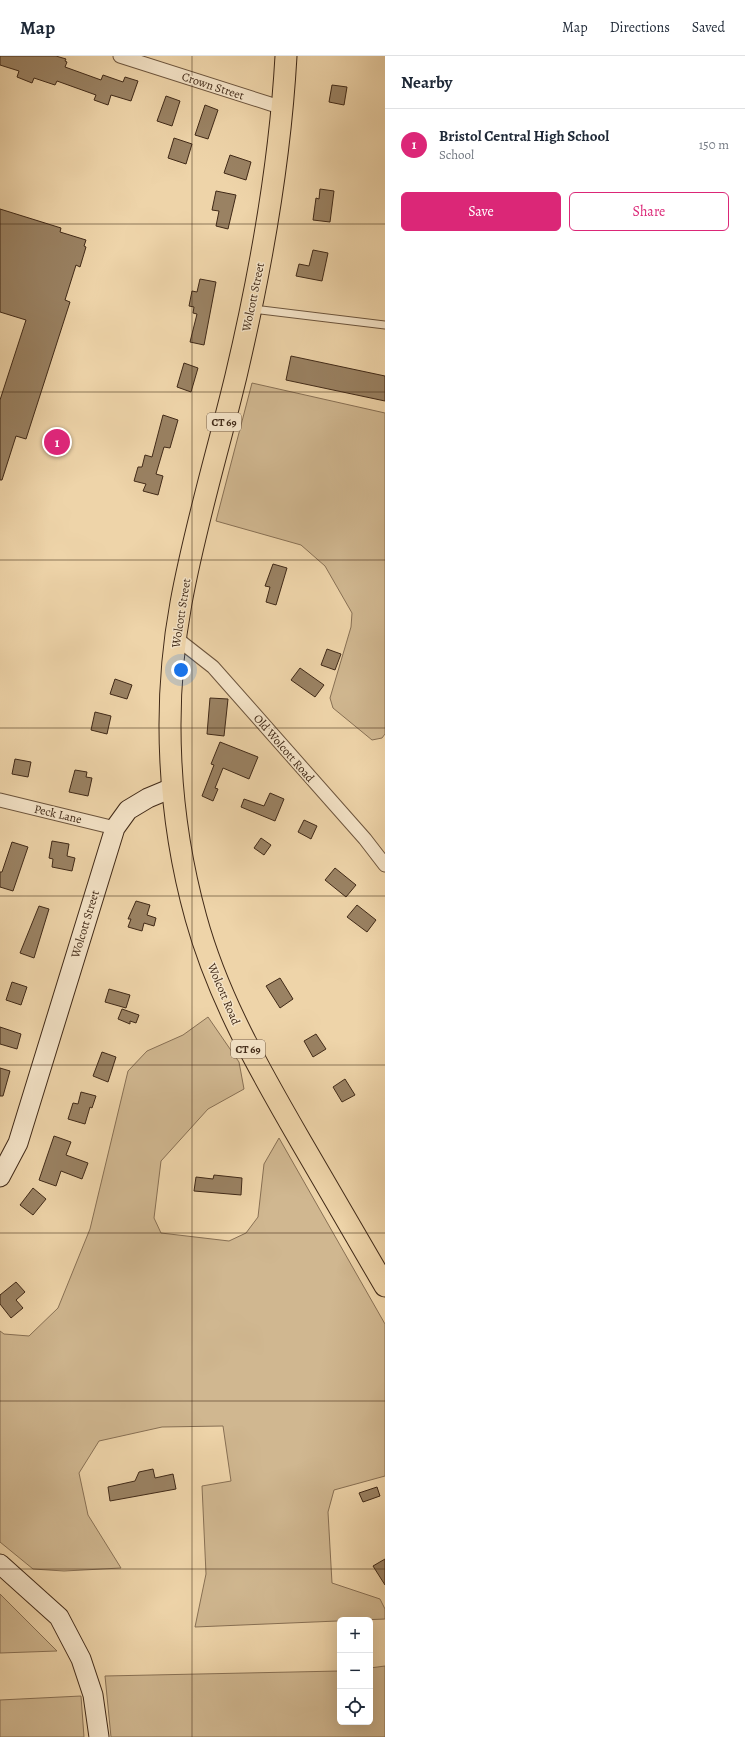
<!DOCTYPE html>
<html lang="en">
<head>
<meta charset="utf-8">
<style>
  :root { --surface:#fff; --page:#f6f6f7; --text:#1f2937; --muted:#747a83; --line:#e0e1e3; --accent:#db2777 }
  body { margin:0; font-family:Alegreya,serif; background:var(--page); color:var(--text) }
  .controls { position:absolute; right:12px; bottom:12px; display:grid; overflow:hidden; border-radius:6px; box-shadow:0 4px 16px #0002 }
  .controls button { width:36px; height:36px; display:grid; place-items:center; padding:0; border:0; border-bottom:1px solid var(--line); background:var(--surface); color:var(--text); font:20px sans-serif }
  .you { position:absolute; left:181px; top:614px; width:14px; height:14px; margin:-10px; border:3px solid #fff; border-radius:50%; background:#1a73e8; box-shadow:0 0 0 6px #1a73e833 }
  .badge { display:grid; place-items:center; width:26px; height:26px; border-radius:50%; background:var(--accent); color:#fff; font-size:13px; font-weight:700 }
  .pin { position:absolute; translate:-50% -50%; border:2px solid #fff; box-shadow:0 1px 4px #0006 }
  .list { margin:0; padding:0; list-style:none }
  h2 { display:flex; justify-content:space-between; align-items:center; height:52px; margin:0; padding:0 16px; font-size:17px }
  h2 small { font-size:13px; font-weight:400; color:var(--muted) }
  .list li { display:grid; grid-template-columns:26px 1fr auto; gap:12px; align-items:center; box-sizing:border-box; height:72px; padding:0 16px; border-top:1px solid var(--line) }
  .list b { display:block; font-size:15px; white-space:nowrap }
  .list p { margin:0; font-size:13px; white-space:nowrap; color:var(--muted) }
  .list em { font-size:13px; font-style:normal; color:var(--muted) }
  .actions { display:flex; gap:8px; padding:12px 16px }
  .actions a { flex:1; padding:9px 0; border:1px solid var(--accent); border-radius:6px; text-align:center; font-size:14px; color:var(--accent) }
  .actions .main { background:var(--accent); color:#fff }
  .icon { flex:none; width:22px; height:22px; fill:none; stroke:currentColor; stroke-width:2; stroke-linecap:round; stroke-linejoin:round }
  .map { position:relative; flex:none; width:385px; height:1681px; overflow:hidden }
  header { display:flex; align-items:center; gap:24px; box-sizing:border-box; height:56px; padding:0 20px; background:var(--surface); border-bottom:1px solid var(--line) }
  header strong { font-size:19px }
  nav { display:flex; gap:22px; margin-inline-start:auto; font-size:14px }
  main { display:flex }
  aside { flex:1; background:var(--surface) }
  .map>svg:first-child { display:block }
  .green { fill:#d0b790; stroke:#887054 }
  .building { fill:#9a8263; stroke:#402917 }
  .lines { fill:none; stroke-linecap:round; stroke-linejoin:round }
  .lane-casing { stroke:#6c543c; stroke-width:9 }
  .street-casing { stroke:#6c543c; stroke-width:15 }
  .secondary-casing { stroke:#402917; stroke-width:21 }
  .primary-casing { stroke:#402917; stroke-width:23 }
  .lane { stroke:#f4e3c7; stroke-width:7 }
  .street { stroke:#f4e3c7; stroke-width:13 }
  .secondary { stroke:#f4e3c7; stroke-width:19 }
  .primary { stroke:#eed4a9; stroke-width:21 }
  .grid { fill:none; stroke:#402917; stroke-width:1; stroke-opacity:0.55 }
  .labels { text-anchor:middle; stroke-width:3; stroke-linejoin:round; paint-order:stroke }
  .shield { fill:#f4e3c7; stroke:#76614c; stroke-width:1 }
  .shield-label { font-size:11px; font-weight:bold; fill:#402917 }
  .street-label { font-size:12px; fill:#402917; stroke:#f4e3c7 }
</style>
</head>
<body>
<header>
<strong>Map</strong>
<nav><a>Map</a><a>Directions</a><a>Saved</a></nav>
</header>
<main>
<div class="map">
<svg width="385" height="1681" viewBox="0 0 385 1681">
  <rect width="100%" height="100%" fill="#eed4a9"/>
  <filter id="stains"><feTurbulence type="fractalNoise" baseFrequency=".005" numOctaves="4"/><feColorMatrix values="0 0 0 0 .2 0 0 0 0 .09 0 0 0 0 .02 0 0 0 .5 -.17"/></filter>
  <radialGradient id="worn" r=".72"><stop offset=".6" stop-color="#630" stop-opacity="0"/><stop offset="1" stop-color="#630" stop-opacity=".3"/></radialGradient>
  <path class="green" d="M252,327L385,357V678L382,682L372,684L333,652L330,642L351,571L352,557L325,510L301,489L216,465Z
    M208,961L239,1006L244,1033L208,1053L161,1105L154,1162L161,1177L229,1185L246,1177L258,1161L264,1108L279,1082L385,1268V1420L334,1434L328,1456L332,1527L380,1543L385,1553V1563L195,1571L206,1518L202,1430L231,1425L223,1370L162,1371L99,1385L79,1417L88,1459L121,1512L64,1515L33,1513L0,1486V1275L4,1278L29,1280L58,1252L90,1173L128,1015L147,995L183,979Z
    M0,1538L57,1595L0,1597Z
    M385,1610V1681H111L105,1620L340,1615V1666H370V1612Z
    M81,1640L84,1681H0V1644Z"/>
  <path class="building" d="M0,0H56L66,3L65,5L67,6L65,11L101,24L103,19L123,26L125,21L138,25L131,45L111,39L108,49L94,44L96,39L57,25L55,29L34,22L32,27L17,21L19,15L0,9Z
    M332,29L347,31L344,49L329,46Z
    M166,40L180,45L172,70L157,65Z
    M205,49L218,54L208,83L195,79Z
    M174,82L192,88L186,108L168,102Z
    M230,99L251,106L246,124L224,117Z
    M320,133L334,135L330,166L313,164L316,142L319,143Z
    M216,135L236,139L228,173L216,170L219,155L212,154Z
    M0,153L61,172L60,176L86,184L84,190L86,191L80,211L76,209L65,244L70,246L26,383L16,380L2,424H0V344L26,264L0,256Z
    M313,194L328,197L322,225L296,220L299,208L309,210Z
    M200,223L216,226L204,289L190,286L197,258L193,257L194,251L189,250L192,235L197,236Z
    M291,300L385,320V345L286,324Z
    M184,307L198,312L191,336L177,331Z
    M163,359L178,364L170,392L164,391L156,418L163,420L158,439L143,435L146,428L134,425L138,411H142L145,399L152,401Z
    M273,508L287,512L276,549L266,546L270,531L265,530Z
    M327,593L341,598L335,614L321,609Z
    M300,612L324,629L315,641L291,624Z
    M115,623L132,629L127,643L110,638Z
    M210,642L228,643L224,680L207,678Z
    M95,656L111,660L107,678L91,674Z
    M220,686L258,701L249,723L223,712L215,732L218,733L213,745L202,740L214,709L211,708Z
    M15,703L31,706L28,721L12,718Z
    M75,714L87,716L86,721L92,722L88,740L69,736Z
    M270,737L284,743L275,765L241,751L244,743L264,750Z
    M304,764L317,770L311,783L298,776Z
    M261,782L271,789L264,799L254,792Z
    M52,785L69,788L67,800L75,802L72,815L52,811L53,803L49,802Z
    M12,786L28,791L13,835L0,831V816H2Z
    M335,812L356,829L346,841L325,824Z
    M136,845L150,849L147,859L156,862L154,870L144,867L142,875L128,871L131,863H128Z
    M357,849L376,864L367,876L347,861Z
    M39,850L49,853L34,902L20,897Z
    M280,922L293,943L280,952L266,930Z
    M12,926L27,931L21,949L6,944Z
    M109,933L130,939L126,952L105,946Z
    M122,953L139,959L136,967L130,965V968L118,963Z
    M0,971L21,978L17,993L0,988Z
    M316,978L326,993L313,1001L304,985Z
    M102,996L116,1001L108,1026L93,1020Z
    M0,1012L10,1015L3,1040H0Z
    M345,1023L355,1039L342,1046L333,1031Z
    M81,1036L96,1040L92,1052L90,1051L85,1068L68,1063L73,1047L78,1048Z
    M54,1080L71,1086L66,1099L88,1107L82,1123L61,1115L56,1130L39,1124Z
    M214,1119L242,1122L241,1139L194,1135L196,1121L213,1123Z
    M33,1132L46,1143L33,1159L20,1149Z
    M16,1226L25,1236L16,1244L23,1252L11,1262L0,1248V1239Z
    M153,1413L155,1422L173,1418L176,1433L110,1445L108,1431L135,1425L139,1416Z
    M377,1431L380,1440L363,1446L359,1437Z
    M385,1503V1529L373,1510Z"/>
  <g class="lines">
    <g class="lane-casing">
      <path id="lane" d="M253,253L385,269"/>
    </g>
    <g class="street-casing">
      <path id="street" d="M120,0L283,52
        M176,582L213,611L365,783L385,809
        M0,744L115,772"/>
    </g>
    <g class="secondary-casing">
      <path id="secondary" d="M0,1121L18,1087L115,772L128,754L148,742L172,732
        M0,1508L59,1561L81,1603L93,1639L99,1681"/>
    </g>
    <g class="primary-casing">
      <path id="primary" d="M286,0C280,108 261,214 236,320C218,395 195,470 181,547C162,650 168,761 196,862C218,942 259,1013 300,1084C328,1133 357,1181 385,1230"/>
    </g>
    <use href="#lane" class="lane"/>
    <use href="#street" class="street"/>
    <use href="#secondary" class="secondary"/>
    <use href="#primary" class="primary"/>
  </g>
  <path class="grid" d="M192,0V1681M0,168H385M0,336H385M0,504H385M0,672H385M0,840H385M0,1009H385M0,1177H385M0,1345H385M0,1513H385"/>
  <g class="labels">
    <g class="shield">
      <rect x="207" y="357" width="34" height="18" rx="3"/>
      <rect x="231" y="984" width="34" height="18" rx="3"/>
    </g>
    <g class="shield-label">
      <text x="224" y="370">CT 69</text>
      <text x="248" y="997">CT 69</text>
    </g>
    <g class="street-label">
      <text transform="translate(213 30) rotate(18)" y="4">Crown Street</text>
      <text transform="translate(253 241) rotate(-78)" y="4">Wolcott Street</text>
      <text transform="translate(181 557) rotate(-81)" y="4">Wolcott Street</text>
      <text transform="translate(284 692) rotate(49)" y="4">Old Wolcott Road</text>
      <text transform="translate(58 758) rotate(13)" y="4">Peck Lane</text>
      <text transform="translate(85 868) rotate(-73)" y="4">Wolcott Street</text>
      <text transform="translate(224 938) rotate(67)" y="4">Wolcott Road</text>
    </g>
  </g>
  <rect width="100%" height="100%" filter="url(#stains)"/>
  <rect width="100%" height="100%" fill="url(#worn)"/>
</svg>
<div class="controls">
<button>+</button>
<button>−</button>
<button><svg class="icon" aria-label="locate" viewBox="0 0 24 24"><circle cx="12" cy="12" r="6"/><path d="M12 2v4M12 18v4M2 12h4M18 12h4"/></svg></button>
</div>
<div class="you"></div>
<div class="pin badge" style="left:57px;top:386px">1</div>
</div>
<aside>
<h2>Nearby<small></small></h2>
<ul class="list">
<li><span class="badge">1</span><div><b>Bristol Central High School</b><p>School</p></div><em>150 m</em></li>
</ul>
<div class="actions"><a class="main">Save</a><a>Share</a></div>
</aside>
</main>
</body>
</html>
